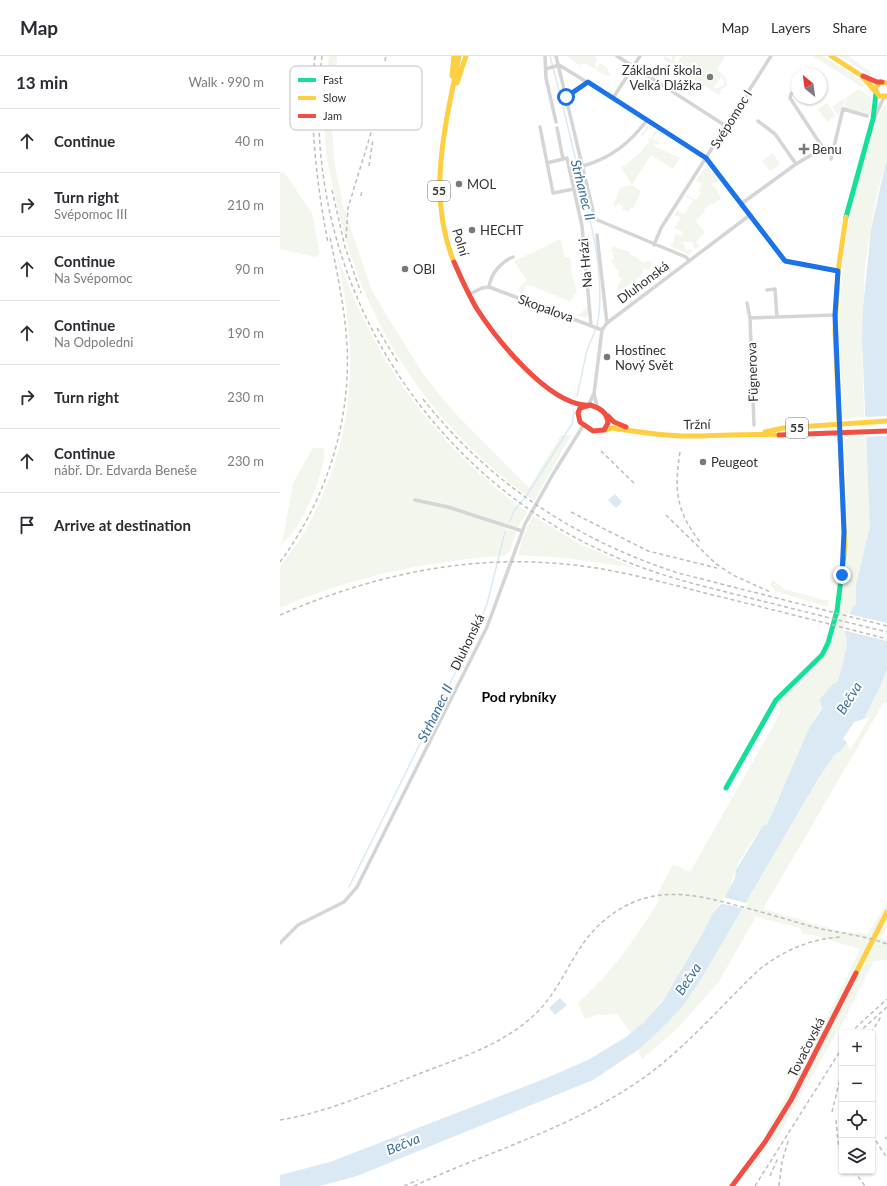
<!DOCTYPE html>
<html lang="en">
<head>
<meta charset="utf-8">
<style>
  :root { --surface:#fff; --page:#f2f2f3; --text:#2b2b33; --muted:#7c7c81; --line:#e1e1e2 }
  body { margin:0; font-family:Lato,sans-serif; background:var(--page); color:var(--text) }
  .controls { position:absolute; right:12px; bottom:12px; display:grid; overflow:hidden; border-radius:4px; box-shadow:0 1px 3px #0004 }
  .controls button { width:36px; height:36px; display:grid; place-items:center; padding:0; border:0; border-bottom:1px solid var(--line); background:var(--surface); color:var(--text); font:20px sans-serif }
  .compass { position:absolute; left:511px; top:12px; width:36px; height:36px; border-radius:50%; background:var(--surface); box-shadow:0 1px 3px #0004; rotate:331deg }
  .stop { position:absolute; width:12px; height:12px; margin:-9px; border:3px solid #1a73e8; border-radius:50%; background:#fff }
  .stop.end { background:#1a73e8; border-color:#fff; box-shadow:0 1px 4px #0008 }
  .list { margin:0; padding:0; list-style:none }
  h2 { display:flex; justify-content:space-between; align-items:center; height:52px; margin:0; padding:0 16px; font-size:17px }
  h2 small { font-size:13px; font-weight:400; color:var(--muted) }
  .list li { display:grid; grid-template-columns:26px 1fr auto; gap:12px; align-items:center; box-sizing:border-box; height:64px; padding:0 16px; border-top:1px solid var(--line) }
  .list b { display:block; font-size:15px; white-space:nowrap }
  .list p { margin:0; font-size:13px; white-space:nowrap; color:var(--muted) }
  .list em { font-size:13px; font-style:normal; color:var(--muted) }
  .icon { flex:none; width:22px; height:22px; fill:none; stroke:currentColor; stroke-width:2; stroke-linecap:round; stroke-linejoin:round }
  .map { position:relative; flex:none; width:607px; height:1130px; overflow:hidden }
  header { display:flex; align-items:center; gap:24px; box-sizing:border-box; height:56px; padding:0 20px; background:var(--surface); border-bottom:1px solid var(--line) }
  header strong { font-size:19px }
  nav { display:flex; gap:22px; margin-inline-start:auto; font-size:14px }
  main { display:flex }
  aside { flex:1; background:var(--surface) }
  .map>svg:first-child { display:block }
  .green { fill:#f2f6ed; fill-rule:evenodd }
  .water { fill:#dbe9f4 }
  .pier { fill:#fff }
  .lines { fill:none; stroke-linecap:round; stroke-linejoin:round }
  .stream { stroke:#dbe9f4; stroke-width:1.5 }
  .street { stroke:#d5d5d5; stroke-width:3.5 }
  .fast { stroke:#16e098; stroke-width:5 }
  .slow { stroke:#ffcf43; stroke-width:5 }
  .jam { stroke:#f24e42; stroke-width:5 }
  .rail { stroke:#bdbdbd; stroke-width:1.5; stroke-dasharray:4 3; stroke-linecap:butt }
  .route { stroke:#1a73e8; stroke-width:5 }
  .poi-dot { fill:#797979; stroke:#fff; stroke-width:1.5 }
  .labels { text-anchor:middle; stroke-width:4; stroke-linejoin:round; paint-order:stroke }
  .shield { fill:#fff; stroke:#6f6f6f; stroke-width:1 }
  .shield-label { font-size:12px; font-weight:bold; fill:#313131 }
  .poi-label { font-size:13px; fill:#313131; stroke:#fff; text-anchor:start }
  .street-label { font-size:13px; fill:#313131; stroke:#fff }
  .water-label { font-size:14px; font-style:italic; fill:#3a7099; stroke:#fff }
  .neighbourhood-label { font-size:14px; font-weight:bold; fill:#000; stroke:#fff }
  .key { fill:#fff; stroke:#c1c1c1; stroke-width:1 }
  .key-label { font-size:11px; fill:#313131 }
</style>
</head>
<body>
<header>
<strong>Map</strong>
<nav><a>Map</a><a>Layers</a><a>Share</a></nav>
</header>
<main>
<aside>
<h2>13 min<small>Walk · 990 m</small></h2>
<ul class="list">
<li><svg class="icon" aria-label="ahead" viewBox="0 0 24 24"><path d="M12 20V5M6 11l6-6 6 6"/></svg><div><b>Continue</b></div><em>40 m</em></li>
<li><svg class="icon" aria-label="right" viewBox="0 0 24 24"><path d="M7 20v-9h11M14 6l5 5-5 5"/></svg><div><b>Turn right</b><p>Svépomoc III</p></div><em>210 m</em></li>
<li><svg class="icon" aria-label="ahead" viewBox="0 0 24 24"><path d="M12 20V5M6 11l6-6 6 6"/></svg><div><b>Continue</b><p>Na Svépomoc</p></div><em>90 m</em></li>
<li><svg class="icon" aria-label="ahead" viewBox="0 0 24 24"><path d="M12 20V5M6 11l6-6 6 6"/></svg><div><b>Continue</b><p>Na Odpoledni</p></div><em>190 m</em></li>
<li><svg class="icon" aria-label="right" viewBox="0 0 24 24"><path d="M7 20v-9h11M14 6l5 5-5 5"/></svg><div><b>Turn right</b></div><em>230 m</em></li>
<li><svg class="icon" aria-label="ahead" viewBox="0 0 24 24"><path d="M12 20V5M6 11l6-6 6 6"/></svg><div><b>Continue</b><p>nábř. Dr. Edvarda Beneše</p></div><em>230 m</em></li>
<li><svg class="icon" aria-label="arrive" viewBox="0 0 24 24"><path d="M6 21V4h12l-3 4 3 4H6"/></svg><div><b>Arrive at destination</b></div></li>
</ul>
</aside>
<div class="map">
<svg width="607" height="1130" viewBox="0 0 607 1130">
  <rect width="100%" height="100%" fill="#fff"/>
  <path class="green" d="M49,0H57L52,74L55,110L64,153L92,235L143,318L173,355L249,432L281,379H291L254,445C148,368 79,264 54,135C51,122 48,109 46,97C43,65 45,32 49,0Z
    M287,0H314L318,4L314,9L317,10L315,13L305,7L299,9Z
    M385,0L392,4V0H395V5L397,7L402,0H443L445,1L437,14L446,21L447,29L440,35L441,37L439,39L383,3ZM441,21L444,24V29L436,33L434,31Z
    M533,0H543L586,27L582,31Z
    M559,0H568L591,16L590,19Z
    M320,7L329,13L327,15L331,18L330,20L324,19L325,16L323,18L316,14Z
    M579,33C593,42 593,42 590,59L564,52L567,41Z
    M565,42L563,52H561L559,61L552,51Z
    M547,47L556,60L547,66L538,53Z
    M607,49V100L596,143L585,208L582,286L584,361H569V364L565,363L562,357V327L558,278L564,193L572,149L587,95L603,50Z
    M367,70L384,79L383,81L377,77L373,83L379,86L378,89L375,87L373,89L400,102L393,113L371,99L352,129L361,135L353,153L350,152L349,156L342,153L343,150L338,147L336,151L333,149L340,132L352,129L341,112C354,103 360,97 369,86L368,84L369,82H372L374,75L369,72L363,80L361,79Z
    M493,97L500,108L490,115L482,105Z
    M426,110H428L439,125L430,128C436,130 440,138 441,143L425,152L424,156L416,165L425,176L416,186L420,190L415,193L412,186H403L406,194L413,193L409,198L390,190L391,187L393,188L395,178L401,180L403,176L394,172L401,162L394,159L398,154L400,157L404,158L413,144L405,141L407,139L416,144L421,136L418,135L422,128L416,125Z
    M4,116L32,157L40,198L35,201L0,193V117Z
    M281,183L284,201H290L292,218L297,236L293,239L294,241L289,245L246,228L242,239L238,233L247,224L234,205Z
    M333,190L350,196L349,198L359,202L358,204L366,207L367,205L372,206L369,214L364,213L361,220L340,235L337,232L342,222L338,220L339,214L336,213L330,203L334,204L333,197H337L331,195Z
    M56,196C93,304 155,390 247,456L238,471L225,468L224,472L236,476L230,495L224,500C145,505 72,521 0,552C0,540 0,524 0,512C2,506 14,492 19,485C27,472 34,459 40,445C78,363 76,282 56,196Z
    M308,250L309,258L305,262L295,259L300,258Z
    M570,379V381H585L590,439V470L576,529V548L565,580L567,590L561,621L530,670L487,768C477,774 461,802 456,813C453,821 452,828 448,836C444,844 437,850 433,858C429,864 427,871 424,877C405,913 383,951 351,977L337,958L317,959L305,963L298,947C332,916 355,884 379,844L378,837L393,808L410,816L501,656L497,648C511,632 530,620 542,603C551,591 555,575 558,560C570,502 567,443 565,384Z
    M33,392H44C47,415 19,478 0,489L4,479L13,427Z
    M253,460L300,488L355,512L287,502L238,499L244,478Z
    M493,524L504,533L543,544H549L548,551L495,535L490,529Z
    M607,613V647L603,648L483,853L559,875L588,878L607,846V870L601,882L607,884V904L594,905L564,964L494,1087L485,1077L525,1008L580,893L533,879L522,878L520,872L476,861L438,927L398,972L362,1003L358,994C382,973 401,951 420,925L538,723L555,698L562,694L567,686L570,694L589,662L584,663L601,629Z"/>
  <path class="water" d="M607,101V613L601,629L584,663L574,666L563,683L567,686L562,694L555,698L538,723L420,925L401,952L381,973L358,994L313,1024L77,1120L40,1130H0V1119L50,1106L264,1023L308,1004L346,981L364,966L383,945L423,877L433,857L442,847L455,822L456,814L482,771L487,768L490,762L530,670L542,653L540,643L553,628L558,626L567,590L565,576L572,552L576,548V529L590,470L582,284L583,252L591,173Z
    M335,438L342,446L336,452L328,444Z
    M280,942L287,949L275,959L269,952Z"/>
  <path class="pier" d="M607,360V380L583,381L582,361Z
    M568,558L607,567V585L563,574Z
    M443,841L462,846L467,848L464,853L440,847Z"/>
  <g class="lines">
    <path class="stream" d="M270,0C280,38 289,75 298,113C309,158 327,223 317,270
      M297,340L307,294L315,275
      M230,465L234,455L247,439L292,368L294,355
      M69,831L196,575L207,548L225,476"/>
    <path class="street" d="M265,0L266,22L276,66
      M276,0L315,163L406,201L409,205
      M337,0L446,70
      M279,9L333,42L426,102L505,205L558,215
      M266,13L279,9
      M286,41L308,26
      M333,42L360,0
      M595,61L603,43L606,41
      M478,65L495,78L516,108
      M260,71L273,137L294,133
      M277,72L283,103
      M543,92H554
      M551,103L563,53L587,60
      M267,107L287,102L302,170L311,269
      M303,110C331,102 350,87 367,64
      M461,148L516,108L543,92L510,42L511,38L517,34
      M317,179L327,267
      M374,189L381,172L491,0
      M209,231C211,217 221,206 233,201
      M487,234L495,233L497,261
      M190,238L202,232L209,231L322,274
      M467,247L470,262L474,369
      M470,262L555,259
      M305,349L310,346L313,339
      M317,350L314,338L322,274L327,267L470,159
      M135,444L168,451L242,475
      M0,887L18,869L64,846L77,831L207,571L245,468L273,418L303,370"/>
    <path class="fast" d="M566,161L593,63L596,37
      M446,732L496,644L542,599L548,587L557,555L564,498"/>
    <path class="slow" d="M551,0L582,20L596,36
      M172,20L174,0
      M177,27L186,0
      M607,27L600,26L595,32L599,40H607
      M174,206C146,138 166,68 179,0
      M324,374L332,372C358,376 383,380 409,380C439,380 469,377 499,379
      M485,376L503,372L607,365
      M564,498L565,489L555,276L558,215L566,161
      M576,917L607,856"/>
    <path class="jam" d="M583,20L597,26H602
      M174,206C181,222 188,238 197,253C217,284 267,346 305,349
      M310,349C320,352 327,356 328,367L324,374L313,375L300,366L298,357L300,352Z
      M328,360L334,366L346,371
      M499,379L607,375
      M452,1130L485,1086L511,1044L576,917"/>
    <path class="rail" d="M35,0C29,64 36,124 48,187
      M42,0C17,210 138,415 331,499C373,518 418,529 462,540C510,552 558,564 607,576
      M105,5L106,0
      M97,59L104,15
      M89,110L93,83
      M52,134L65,191L81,237
      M81,140L82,133
      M66,182L68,152L98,54
      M97,272L119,308
      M143,343C209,427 296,484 398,517L607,570
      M321,395L356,429
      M400,396C394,434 396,455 420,486
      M291,456L368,495L437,512
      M386,459L436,508L453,519L490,536
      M0,506C46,444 71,367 67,289C65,252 57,217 50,181
      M0,559C84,522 179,500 271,507C324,510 374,524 425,537C486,552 546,567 607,583
      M570,977L607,943
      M578,977L607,951
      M591,977L602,959
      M552,1056L562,1014
      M0,1064C49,1056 95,1035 141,1017C180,1002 221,989 252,961C282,935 291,895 319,869C364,827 409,836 462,851C486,857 509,864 533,871C557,877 583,879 607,888
      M556,1064L558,1086L562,1102
      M592,1079L607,1102
      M605,1081L607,1083
      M574,1115L585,1130
      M490,1120L498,1102
      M124,1130L138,1124
      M134,1130C208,1096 288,1073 356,1027C403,996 440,950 481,912C505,894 532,882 562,881
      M475,1130L562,992
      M499,1130L502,1106L509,1082"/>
  </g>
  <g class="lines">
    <path class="route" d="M286,41L308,26L426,102L505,205L558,215L555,259L564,476L562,519"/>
  </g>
  <g class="poi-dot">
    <circle cx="430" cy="21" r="4"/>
    <path d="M522 87h4v4h4v4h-4v4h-4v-4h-4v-4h4z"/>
    <circle cx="179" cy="128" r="4"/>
    <circle cx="192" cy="174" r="4"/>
    <circle cx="125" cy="213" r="4"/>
    <circle cx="327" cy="301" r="4"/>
    <circle cx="423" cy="406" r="4"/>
  </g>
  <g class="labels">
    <g class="shield">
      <rect x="148" y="125" width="22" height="20" rx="3"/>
      <rect x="506" y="362" width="22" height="20" rx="3"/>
    </g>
    <g class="shield-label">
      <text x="159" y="139">55</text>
      <text x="517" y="376">55</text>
    </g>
    <g class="poi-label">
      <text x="422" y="19" text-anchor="end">Základní škola<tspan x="422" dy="15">Velká Dlážka</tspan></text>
      <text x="532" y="98">Benu</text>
      <text x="187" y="133">MOL</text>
      <text x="200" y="179">HECHT</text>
      <text x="133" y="218">OBI</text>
      <text x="335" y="299">Hostinec<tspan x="335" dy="15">Nový Svět</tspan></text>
      <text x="431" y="411">Peugeot</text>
    </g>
    <g class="street-label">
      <text transform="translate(451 63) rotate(-58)" y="5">Svépomoc I</text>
      <text transform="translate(181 186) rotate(73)" y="5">Polní</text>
      <text transform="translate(305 207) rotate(-95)" y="5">Na Hrázi</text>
      <text transform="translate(363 226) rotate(-37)" y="5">Dluhonská</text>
      <text transform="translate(266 252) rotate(20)" y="5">Skopalova</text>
      <text transform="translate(472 316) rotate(-92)" y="5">Fügnerova</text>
      <text transform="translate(417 368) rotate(-1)" y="5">Tržní</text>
      <text transform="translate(187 586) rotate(-64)" y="5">Dluhonská</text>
      <text transform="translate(526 991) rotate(-63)" y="5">Tovačovská</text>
    </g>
    <g class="water-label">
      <text transform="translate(303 134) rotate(76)" y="5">Strhanec II</text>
      <text transform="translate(569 642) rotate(-58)" y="5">Bečva</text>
      <text transform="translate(155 657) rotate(-64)" y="5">Strhanec II</text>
      <text transform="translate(408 923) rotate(-56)" y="5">Bečva</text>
      <text transform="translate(123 1088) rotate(-22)" y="5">Bečva</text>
    </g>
    <g class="neighbourhood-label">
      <text x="239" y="646">Pod rybníky</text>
    </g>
  </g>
  <rect x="10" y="10" width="132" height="64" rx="6" class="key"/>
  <rect x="18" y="22" width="18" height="4" fill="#16e098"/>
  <rect x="18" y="40" width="18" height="4" fill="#ffcf43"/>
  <rect x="18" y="58" width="18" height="4" fill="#f24e42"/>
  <g class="key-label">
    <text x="43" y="28">Fast</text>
    <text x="43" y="46">Slow</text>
    <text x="43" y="64">Jam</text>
  </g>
</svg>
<div class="controls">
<button>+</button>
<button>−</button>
<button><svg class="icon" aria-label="locate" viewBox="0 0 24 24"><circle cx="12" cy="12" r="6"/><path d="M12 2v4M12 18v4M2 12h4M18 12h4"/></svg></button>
<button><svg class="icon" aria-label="layers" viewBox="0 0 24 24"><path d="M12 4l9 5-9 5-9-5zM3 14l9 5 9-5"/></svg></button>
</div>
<svg class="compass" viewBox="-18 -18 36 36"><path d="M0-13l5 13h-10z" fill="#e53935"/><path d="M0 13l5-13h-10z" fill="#7c7c81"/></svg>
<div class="stop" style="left:286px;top:41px"></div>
<div class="stop end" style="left:562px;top:519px"></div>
</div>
</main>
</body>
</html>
